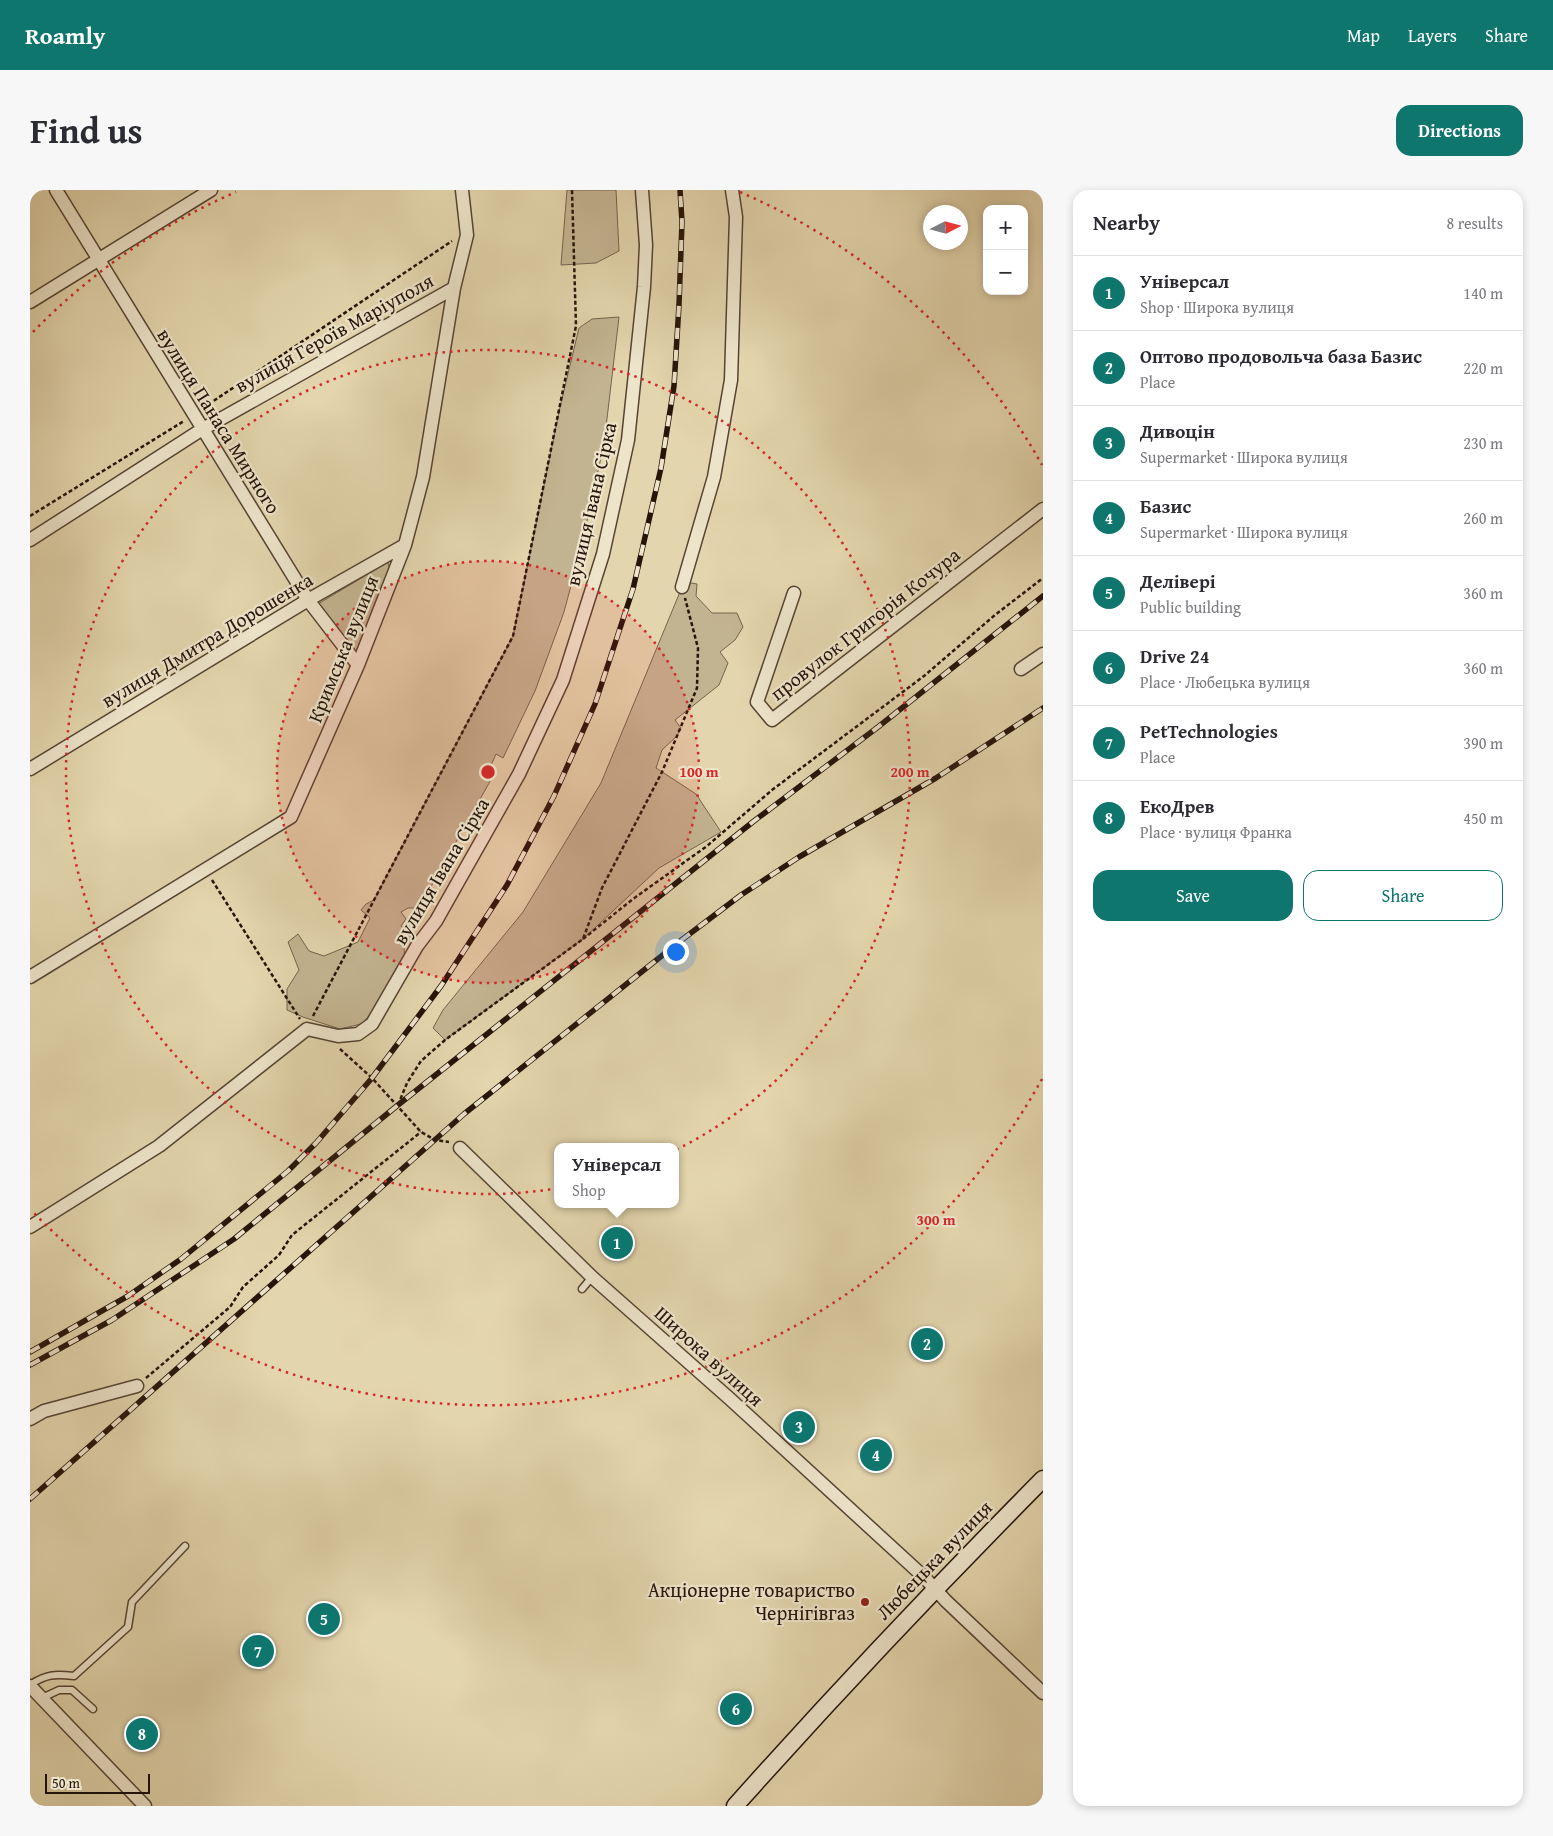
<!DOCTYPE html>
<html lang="en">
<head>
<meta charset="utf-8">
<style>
  :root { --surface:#fff; --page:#f7f7f7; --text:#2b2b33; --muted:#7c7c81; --line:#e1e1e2; --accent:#0f766e }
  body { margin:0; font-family:"Gentium Book Plus",serif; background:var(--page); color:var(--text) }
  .controls { position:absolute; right:15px; top:15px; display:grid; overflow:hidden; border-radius:10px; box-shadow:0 2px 8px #0003 }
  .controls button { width:45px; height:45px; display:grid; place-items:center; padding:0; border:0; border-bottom:1px solid var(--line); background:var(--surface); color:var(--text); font:25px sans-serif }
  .compass { position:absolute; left:893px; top:15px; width:45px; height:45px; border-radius:50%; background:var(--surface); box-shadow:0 2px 8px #0003; rotate:84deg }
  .scale { position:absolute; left:15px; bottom:12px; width:105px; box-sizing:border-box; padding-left:5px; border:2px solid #26140a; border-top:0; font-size:14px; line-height:18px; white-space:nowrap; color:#26140a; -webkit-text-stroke:4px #ede4ca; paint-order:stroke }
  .you { position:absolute; left:645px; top:761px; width:18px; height:18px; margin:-12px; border:4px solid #fff; border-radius:50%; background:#1a73e8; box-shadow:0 0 0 8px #1a73e833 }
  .badge { display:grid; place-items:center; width:32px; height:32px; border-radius:50%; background:var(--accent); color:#fff; font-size:16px; font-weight:700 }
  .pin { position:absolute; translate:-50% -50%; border:2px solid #fff; box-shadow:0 1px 5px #0006 }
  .popup { position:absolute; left:524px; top:953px; width:125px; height:65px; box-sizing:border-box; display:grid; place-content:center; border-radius:10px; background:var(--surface); filter:drop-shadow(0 1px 4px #0005); font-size:16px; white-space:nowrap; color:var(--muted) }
  .popup b { font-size:19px; color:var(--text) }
  .popup::after { content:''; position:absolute; left:50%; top:100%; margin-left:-10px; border:10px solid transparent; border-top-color:var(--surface) }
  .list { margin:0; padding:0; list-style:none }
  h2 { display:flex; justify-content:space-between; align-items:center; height:65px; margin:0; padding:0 20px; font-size:21px }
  h2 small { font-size:16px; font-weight:400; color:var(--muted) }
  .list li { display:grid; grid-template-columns:32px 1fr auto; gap:15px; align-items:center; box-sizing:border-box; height:75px; padding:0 20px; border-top:1px solid var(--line) }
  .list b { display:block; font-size:19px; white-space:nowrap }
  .list p { margin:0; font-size:16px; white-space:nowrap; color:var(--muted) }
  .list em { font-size:16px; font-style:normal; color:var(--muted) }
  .actions { display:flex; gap:10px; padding:15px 20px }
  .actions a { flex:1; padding:11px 0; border:1px solid var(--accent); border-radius:15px; text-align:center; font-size:18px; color:var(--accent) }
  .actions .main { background:var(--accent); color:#fff }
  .map { position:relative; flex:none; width:1013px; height:1616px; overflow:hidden; border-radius:15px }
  header { display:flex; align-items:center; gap:30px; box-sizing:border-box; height:70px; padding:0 25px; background:var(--accent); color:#fff }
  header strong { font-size:24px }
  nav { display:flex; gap:28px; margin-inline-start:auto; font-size:18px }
  .intro { display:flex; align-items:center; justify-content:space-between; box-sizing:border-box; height:120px; padding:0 30px }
  h1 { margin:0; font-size:35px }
  .button { padding:12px 22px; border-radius:15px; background:var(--accent); color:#fff; font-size:18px; font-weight:700 }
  main { display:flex; gap:30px; padding:0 30px }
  aside { flex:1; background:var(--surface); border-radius:15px; box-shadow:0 2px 8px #0003 }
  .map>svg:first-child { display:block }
  .green { fill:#c3b491; stroke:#74644e }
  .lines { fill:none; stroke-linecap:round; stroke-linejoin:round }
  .lane-casing { stroke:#543; stroke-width:9 }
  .street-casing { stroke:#543; stroke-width:15 }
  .secondary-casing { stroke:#26140a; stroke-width:19 }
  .path { stroke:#26140a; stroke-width:2.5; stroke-dasharray:4 2.5; stroke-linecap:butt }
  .lane { stroke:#ede4ca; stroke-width:6 }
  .street { stroke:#ede4ca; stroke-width:12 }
  .secondary { stroke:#ede4ca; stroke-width:16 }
  .rail-casing { stroke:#26140a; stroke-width:5.5 }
  .rail { stroke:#ede4ca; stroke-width:4; stroke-dasharray:11; stroke-linecap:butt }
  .ring { fill:none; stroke:#d62828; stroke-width:2.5; stroke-dasharray:2.5 5 }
  .poi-dot { fill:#8f2418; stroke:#ede4ca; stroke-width:2 }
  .labels { text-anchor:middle; stroke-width:4.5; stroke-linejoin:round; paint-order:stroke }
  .street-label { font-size:20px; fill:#26140a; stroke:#ede4ca }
  .poi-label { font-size:20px; fill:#26140a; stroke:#ede4ca; text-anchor:end }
  .centre { fill:#d62828; stroke:#ede4ca; stroke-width:2.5 }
  .ring-label { font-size:15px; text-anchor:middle; font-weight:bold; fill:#d62828; stroke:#ede4ca; stroke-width:4.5; stroke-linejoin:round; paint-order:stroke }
</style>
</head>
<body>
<header>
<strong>Roamly</strong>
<nav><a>Map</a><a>Layers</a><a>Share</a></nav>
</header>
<div class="intro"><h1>Find us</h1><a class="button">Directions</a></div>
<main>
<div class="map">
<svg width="1013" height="1616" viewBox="0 0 1013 1616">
  <rect width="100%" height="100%" fill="#e3d5ad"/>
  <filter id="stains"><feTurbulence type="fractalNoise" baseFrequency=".004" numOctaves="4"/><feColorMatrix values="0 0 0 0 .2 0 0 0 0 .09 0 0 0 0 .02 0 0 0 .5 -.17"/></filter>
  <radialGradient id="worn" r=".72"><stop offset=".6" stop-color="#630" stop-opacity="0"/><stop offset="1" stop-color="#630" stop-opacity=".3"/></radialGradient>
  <path class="green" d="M537,0H586L589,61L566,73L531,75Z
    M589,127L574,254L551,358L534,422L505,501L473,568L466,564L458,582L463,586L389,718H378L371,722L376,729L371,736L382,744L374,759L375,771L345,820L331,834L310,839L273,827L257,820V799L269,780L258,752L268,744L279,761L294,766L328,752L340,728L331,720L336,714L344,710L483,446L530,217L549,138L562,129Z
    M358,372L360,384L327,464L308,442L278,420Z
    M661,393L667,394L666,406L682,423H707L713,437L705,450L690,462L698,473L689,495L645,530L651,538L647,546L632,560L626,578L666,604L691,642L629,678L553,749L415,850L403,838L413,820L493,722L571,593L652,397Z"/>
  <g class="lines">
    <g class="lane-casing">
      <path id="lane" d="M552,1099L562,1087
        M0,1495C16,1484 25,1484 44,1486L98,1437L102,1412L155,1356
        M12,1508L29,1500H42L63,1519"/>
    </g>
    <g class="street-casing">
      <path id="street" d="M26,0L278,410L328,475
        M0,112L181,0
        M0,350L171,240L424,98
        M652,397L684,287L701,190L706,27L702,0
        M764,403L727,512L742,530L1013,319
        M991,479L1013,464
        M0,579L278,410L375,355
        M0,787L261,627L328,475L375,355L393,287L424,98L437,45L432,0
        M430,958L562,1087L700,1209L894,1387L916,1411L1013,1503
        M0,1037L129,956L277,839L308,846L328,844L342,834L387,756L406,731L489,584L533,490L573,364L598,250L614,97L616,55L612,0
        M0,1229L14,1221L107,1196
        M0,1496L115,1616"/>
    </g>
    <g class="secondary-casing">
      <path id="secondary" d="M705,1616C805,1504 907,1396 1013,1289"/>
    </g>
    <path class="path" d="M173,218L422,51
      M0,326L154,231
      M182,690L270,829
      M553,749L603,709L677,656L742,600L894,486L965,425L1013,388
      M283,826L483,446L546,136L542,0
      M310,859L342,888L391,942L405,950L419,952
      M368,915L377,893L391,871L415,850L553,749L572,698L632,582L667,498L668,458L655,408
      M116,1188L200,1117L213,1097L249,1065L262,1045L391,942"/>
    <use href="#lane" class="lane"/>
    <use href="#street" class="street"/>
    <use href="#secondary" class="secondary"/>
    <g class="rail-casing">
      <path id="rail" d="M0,1162L98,1106L151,1069L258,981L286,953L342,888L411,796L477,695L524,606L565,514L603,399L631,278L644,196L649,115L652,32L650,0
        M0,1175L82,1130L204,1049L368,915L724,631L848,537L1013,406
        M0,1309L434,924L649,752L711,705L769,667L906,588L1013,518"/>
    </g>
    <use href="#rail" class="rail"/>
  </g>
  <circle cx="458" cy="582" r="211" fill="#d62828" fill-opacity=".12"/>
  <g class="ring">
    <circle cx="458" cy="582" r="211"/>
    <circle cx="458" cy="582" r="422"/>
    <path d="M1012 889A633 633 0 0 1 3 1022M3 142A633 633 0 0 1 206 2M710 2A633 633 0 0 1 1012 275"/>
  </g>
  <circle class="poi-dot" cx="835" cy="1412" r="5"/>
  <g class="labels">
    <g class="street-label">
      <text transform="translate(304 143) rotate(-29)" y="7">вулиця Героїв Маріуполя</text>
      <text transform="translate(189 231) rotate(58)" y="7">вулиця Панаса Мирного</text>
      <text transform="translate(561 314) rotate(-77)" y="7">вулиця Івана Сірка</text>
      <text transform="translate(835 434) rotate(-38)" y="7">провулок Григорія Кочура</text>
      <text transform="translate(177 450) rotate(-31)" y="7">вулиця Дмитра Дорошенка</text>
      <text transform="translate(313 459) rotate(-68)" y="7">Кримська вулиця</text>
      <text transform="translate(411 681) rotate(-59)" y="7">вулиця Івана Сірка</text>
      <text transform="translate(679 1166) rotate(42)" y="7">Широка вулиця</text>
      <text transform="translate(904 1370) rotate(-46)" y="7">Любецька вулиця</text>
    </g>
    <g class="poi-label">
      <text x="825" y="1407">Акціонерне товариство<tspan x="825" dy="23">Чернігівгаз</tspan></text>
    </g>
  </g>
  <circle cx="458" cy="582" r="8" class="centre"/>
  <g class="ring-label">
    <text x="669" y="587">100 m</text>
    <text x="880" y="587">200 m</text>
    <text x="906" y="1035">300 m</text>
  </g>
  <rect width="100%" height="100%" filter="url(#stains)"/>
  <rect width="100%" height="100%" fill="url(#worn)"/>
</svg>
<div class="controls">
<button>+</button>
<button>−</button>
</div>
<svg class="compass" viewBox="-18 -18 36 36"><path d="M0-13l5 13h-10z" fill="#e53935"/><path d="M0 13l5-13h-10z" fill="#7c7c81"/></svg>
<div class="scale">50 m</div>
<div class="you"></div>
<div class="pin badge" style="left:587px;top:1053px">1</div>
<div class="popup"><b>Універсал</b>Shop</div>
<div class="pin badge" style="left:897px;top:1154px">2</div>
<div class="pin badge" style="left:769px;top:1237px">3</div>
<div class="pin badge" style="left:846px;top:1265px">4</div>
<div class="pin badge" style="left:294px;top:1429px">5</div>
<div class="pin badge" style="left:706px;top:1519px">6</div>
<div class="pin badge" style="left:228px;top:1461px">7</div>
<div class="pin badge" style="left:112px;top:1544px">8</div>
</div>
<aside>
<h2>Nearby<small>8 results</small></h2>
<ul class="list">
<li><span class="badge">1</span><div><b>Універсал</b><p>Shop · Широка вулиця</p></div><em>140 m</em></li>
<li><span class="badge">2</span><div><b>Оптово продовольча база Базис</b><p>Place</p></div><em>220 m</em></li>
<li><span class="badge">3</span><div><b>Дивоцін</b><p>Supermarket · Широка вулиця</p></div><em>230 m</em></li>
<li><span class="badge">4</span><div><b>Базис</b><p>Supermarket · Широка вулиця</p></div><em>260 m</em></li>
<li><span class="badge">5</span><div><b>Делівері</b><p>Public building</p></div><em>360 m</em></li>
<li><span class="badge">6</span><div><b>Drive 24</b><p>Place · Любецька вулиця</p></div><em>360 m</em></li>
<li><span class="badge">7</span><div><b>PetTechnologies</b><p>Place</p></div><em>390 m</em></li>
<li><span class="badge">8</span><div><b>ЕкоДрев</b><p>Place · вулиця Франка</p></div><em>450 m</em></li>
</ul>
<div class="actions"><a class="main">Save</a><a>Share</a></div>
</aside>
</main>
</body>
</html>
